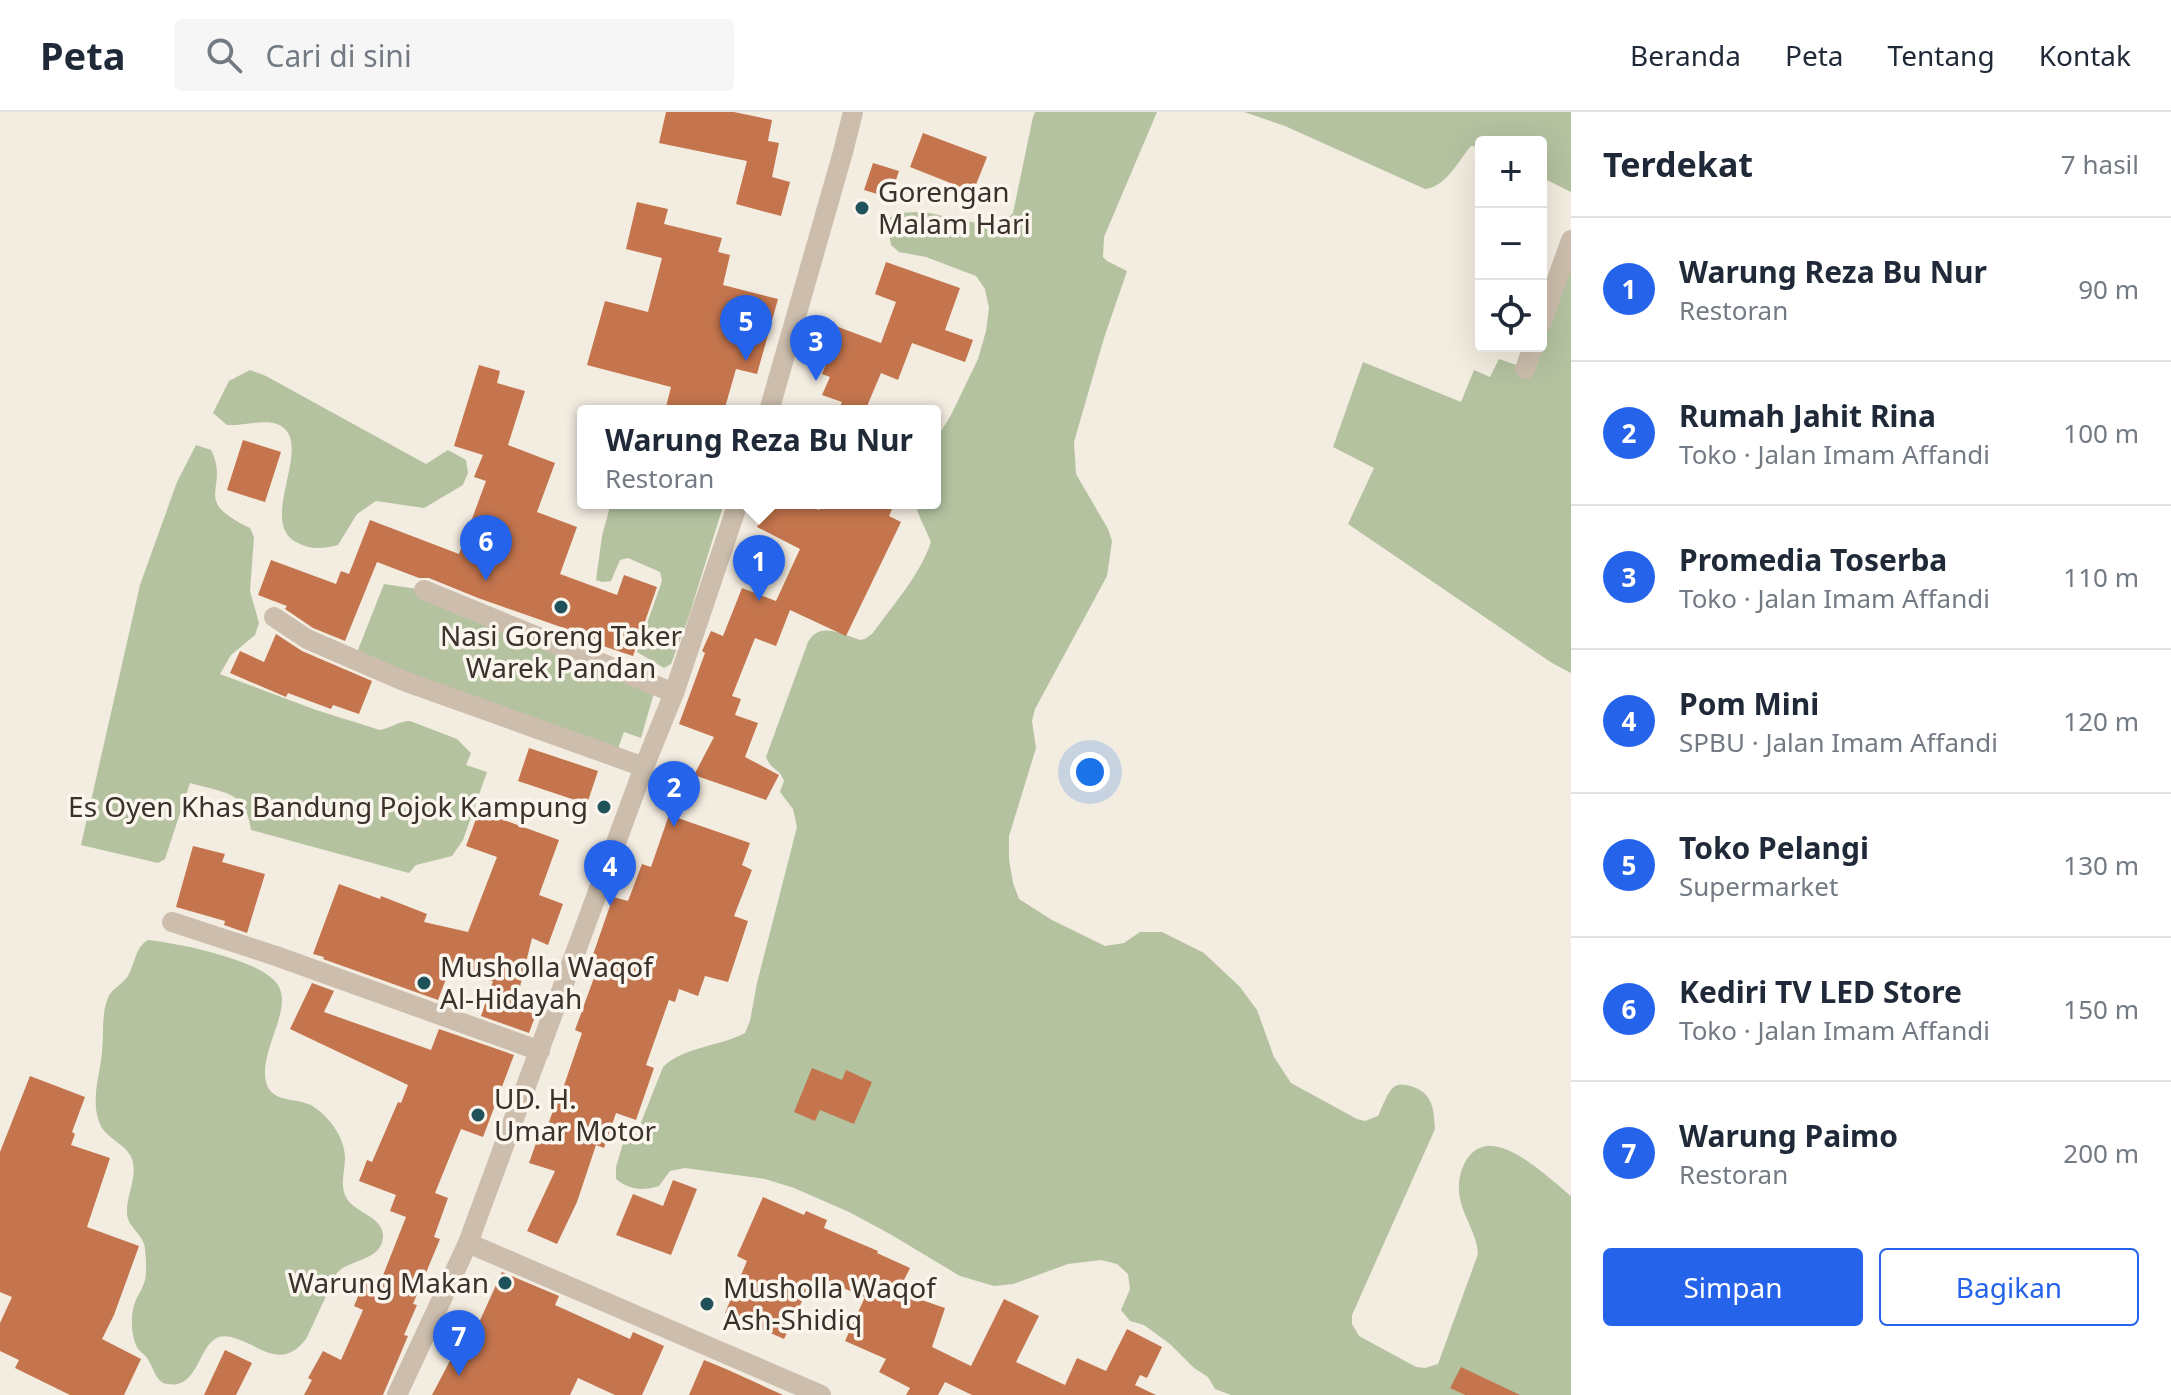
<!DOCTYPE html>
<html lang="id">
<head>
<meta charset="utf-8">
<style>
  :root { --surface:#fff; --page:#f6f6f7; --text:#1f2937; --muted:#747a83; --line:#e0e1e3; --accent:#2563eb }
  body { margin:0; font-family:"Noto Sans",sans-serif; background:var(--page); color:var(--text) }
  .controls { position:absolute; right:24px; top:24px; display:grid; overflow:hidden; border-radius:8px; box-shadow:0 8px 32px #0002 }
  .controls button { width:72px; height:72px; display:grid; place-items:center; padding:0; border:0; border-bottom:2px solid var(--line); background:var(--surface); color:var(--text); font:40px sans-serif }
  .you { position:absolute; left:1090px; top:660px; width:28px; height:28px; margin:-20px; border:6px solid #fff; border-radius:50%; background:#1a73e8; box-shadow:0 0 0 12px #1a73e833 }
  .badge { display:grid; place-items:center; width:52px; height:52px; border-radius:50%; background:var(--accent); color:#fff; font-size:26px; font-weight:700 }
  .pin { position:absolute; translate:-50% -66px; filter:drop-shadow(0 2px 4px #0008) }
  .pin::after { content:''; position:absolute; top:42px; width:28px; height:24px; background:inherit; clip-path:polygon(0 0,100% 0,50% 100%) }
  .popup { position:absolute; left:577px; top:293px; width:364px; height:104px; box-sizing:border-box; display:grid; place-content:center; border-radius:8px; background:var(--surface); filter:drop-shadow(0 2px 6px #0005); font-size:26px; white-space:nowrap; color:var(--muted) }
  .popup b { font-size:30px; color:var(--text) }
  .popup::after { content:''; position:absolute; left:50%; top:100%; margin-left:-16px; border:16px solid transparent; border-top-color:var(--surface) }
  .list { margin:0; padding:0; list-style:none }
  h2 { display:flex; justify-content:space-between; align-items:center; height:104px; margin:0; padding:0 32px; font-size:34px }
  h2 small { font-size:26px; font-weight:400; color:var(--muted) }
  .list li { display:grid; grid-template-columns:52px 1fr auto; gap:24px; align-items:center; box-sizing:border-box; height:144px; padding:0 32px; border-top:2px solid var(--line) }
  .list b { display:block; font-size:30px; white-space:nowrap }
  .list p { margin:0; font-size:26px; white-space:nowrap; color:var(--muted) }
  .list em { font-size:26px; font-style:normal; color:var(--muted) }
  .actions { display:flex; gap:16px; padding:24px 32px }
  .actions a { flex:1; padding:18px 0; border:2px solid var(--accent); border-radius:8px; text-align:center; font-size:28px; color:var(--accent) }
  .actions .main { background:var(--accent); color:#fff }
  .icon { flex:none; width:44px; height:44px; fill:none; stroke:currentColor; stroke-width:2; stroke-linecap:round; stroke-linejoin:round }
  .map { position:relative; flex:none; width:1571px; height:1283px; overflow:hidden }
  header { display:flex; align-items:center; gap:48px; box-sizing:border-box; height:112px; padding:0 40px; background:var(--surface); border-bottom:2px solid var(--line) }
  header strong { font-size:38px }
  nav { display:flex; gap:44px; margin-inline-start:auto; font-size:28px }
  .search { width:560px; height:72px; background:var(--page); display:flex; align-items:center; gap:20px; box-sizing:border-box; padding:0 28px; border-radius:8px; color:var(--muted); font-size:30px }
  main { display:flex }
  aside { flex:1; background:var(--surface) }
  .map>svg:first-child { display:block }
  .green { fill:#b4c2a0 }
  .building { fill:#c4754d }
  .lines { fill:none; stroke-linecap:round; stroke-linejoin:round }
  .minor { stroke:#ccbdac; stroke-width:20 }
  .tertiary { stroke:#ccbdac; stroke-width:20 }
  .poi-dot { fill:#20525b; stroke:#faf5ed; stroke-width:3 }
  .labels { text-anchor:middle; stroke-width:7; stroke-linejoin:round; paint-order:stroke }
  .poi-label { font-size:28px; fill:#3a312b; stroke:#faf5ed; text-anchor:start }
</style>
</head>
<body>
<header>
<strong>Peta</strong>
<div class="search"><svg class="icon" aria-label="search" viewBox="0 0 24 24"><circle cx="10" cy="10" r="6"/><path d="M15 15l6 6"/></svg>Cari di sini</div>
<nav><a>Beranda</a><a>Peta</a><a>Tentang</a><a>Kontak</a></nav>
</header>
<main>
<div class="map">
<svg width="1571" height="1283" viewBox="0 0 1571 1283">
  <rect width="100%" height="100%" fill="#f3ece0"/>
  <path class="green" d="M1035,0H1157L1104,125L1103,145L1107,149L1127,159L1104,226L1074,330L1076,362L1108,417L1112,429L1107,464L1035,597L1032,609L1036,636L1009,724V747L1013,771L1019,787L1052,808L1105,834L1124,831L1140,820H1162L1204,841L1240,875L1257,898L1274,945L1291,971L1357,1007L1365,1009L1378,1004C1382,996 1387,980 1394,975C1398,972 1401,973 1406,973C1432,978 1434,995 1435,1017L1352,1203V1212L1359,1224L1416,1255L1425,1256L1438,1252L1478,1142C1477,1119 1459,1100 1459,1077C1458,1066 1463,1050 1471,1042C1498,1014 1549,1067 1571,1084V1283H1486L1451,1276L1465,1283H1231L1215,1277L1208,1265L1194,1256L1170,1232L1144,1213L1130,1209L1121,1198L1130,1177L1128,1162L1117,1152L1101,1148L1068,1152L1013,1172L994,1174L960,1164L890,1122L849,1100L794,1076L765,1067L685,1056L670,1059L659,1074C642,1079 630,1078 616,1067V1055L624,1028L636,1023L663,955C685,934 719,935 745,921L750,909L757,871L797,715L793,697L780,680L784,669C780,657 771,658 766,645L808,530C820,509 841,522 860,528L865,527L873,521C893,493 920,463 931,430L918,401L916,391H935V329L951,303L978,247L986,219L989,196L985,177L976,164L926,145L899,140L891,133L887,109L895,101C904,101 913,100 921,100C948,102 993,124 1013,101L1033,5Z
    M1244,0H1571V80L1541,65V30H1481V35L1471,34C1459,48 1446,75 1425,77L1285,14Z
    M1571,129V561L1552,551L1348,412L1374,356L1333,335L1363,250L1461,290L1474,258L1490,265L1499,247L1525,256L1541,234V213Z
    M250,258L266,264L426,352L448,338L466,348L468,361L463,373L424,396L376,389L357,402L338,433C322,437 310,438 296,430C256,409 318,328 277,312C265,307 241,314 227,313L213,301L229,269Z
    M196,333L211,338C231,378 189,387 250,416L254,425L250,479L259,511L255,523L231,543L220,562L316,598L380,618C391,616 399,609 410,609L457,627L471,641L466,653L487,660L463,728L452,744L416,753L409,761L251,718C246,678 223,681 190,671L165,747L158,751L81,733L140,473L177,370Z
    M611,391H724L689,504L671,552L664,556L637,540L662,469L660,460L628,446L620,448L611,469L602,470L596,468L602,424Z
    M384,472L424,478L656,574L641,626L624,620L615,645L354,548Z
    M148,828C177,831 263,848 278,873C294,898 256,942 267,973C274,992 300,985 314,995C330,1006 345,1026 345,1046C345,1060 339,1074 347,1087C357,1102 384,1105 383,1125C382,1149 347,1148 337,1161C334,1165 331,1173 329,1178C321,1194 314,1211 306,1227C280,1260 260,1232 231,1225C195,1216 205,1283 163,1271C154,1265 153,1254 147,1246C145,1242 141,1241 138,1237C131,1225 130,1204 135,1190C138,1183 143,1176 145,1168C147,1162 146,1138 144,1132C141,1121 127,1114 127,1101C126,1083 138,1065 132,1047C127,1032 106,1027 100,1012C90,989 100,963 102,940C104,923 101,902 108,886C112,876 122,873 128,864C135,852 135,835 148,828Z"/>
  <path class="building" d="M666,0H734L772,8L768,29L779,31L772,65L790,70L781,104L736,92L747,49L659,31Z
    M923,21L987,45L973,80L910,55Z
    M873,51L899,59L890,86L864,78Z
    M637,90L668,97L664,112L722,126L718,140L730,143L723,173L778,187L757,262L736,257L724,299H665L671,275L587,253L605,189L648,200L662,146L626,137Z
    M886,150L960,176L945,218L973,228L965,250L912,231L898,268L881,261L865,299H838L842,290L822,283L830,265L822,262L830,242L823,240L833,213L881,231L896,190L875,182Z
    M479,253L500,259L497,271L525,279L508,333L555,351L537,400L577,415L560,462L617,483L624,463L657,475L633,544L600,533L601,529L478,486L429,466H419L377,450L345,529L313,516L285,497L287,494L258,483L271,448L336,472L341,459L349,462L370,408L459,442L486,369L474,365L483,343L454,334Z
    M243,328L281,340L265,390L227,378Z
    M768,391H803L819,398L823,391H878L892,397L889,404L901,410L846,524L790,498L776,534L755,526L732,584L741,587L735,603L758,611L745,645L779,663L766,688L694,663L714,625L679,612L705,541L702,539L711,519L723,524L742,476L776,489L800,437L757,415Z
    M276,522L302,539L372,569L359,602L333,593L331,597L288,581L286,585L230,561L240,539L264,550Z
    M529,636L598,659L587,692L518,669Z
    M479,699L559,728L539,783L563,792L548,833L532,826L515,895L536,902L529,921L481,904L493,869L449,859L438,888L323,847L324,845L313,842L339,772L380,787L381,784L427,802L424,810L468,820L497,745L466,734Z
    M669,703L750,731L742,753L752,758L734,804L748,809L728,870L705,864L698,884L679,877L675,890L669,888L646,953L654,956L636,1008L616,1001L604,1036L596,1033L577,1090L557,1132L527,1119L555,1059L529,1051L540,1020L545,1021L557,988H559L582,921L575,918L595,863L587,860L613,785L628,789L642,752L651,755Z
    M193,734L225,742L222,750L265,762L247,821L224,813L225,809L176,795Z
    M312,871L334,879L324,900L431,938L439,917L514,943L483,1025L461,1017L435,1081L448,1086L434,1125L440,1127L413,1192L417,1193L404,1223L408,1224L383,1283H304L312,1268L308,1266L323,1239L341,1248L363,1198L354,1194L364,1170L378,1176L406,1105L390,1099L396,1083L359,1069L367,1048L372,1050L398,990L401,991L408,973L290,917Z
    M812,956L842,968L846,958L872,970L854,1012L820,998L815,1009L794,1000Z
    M30,964L85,985L72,1020L75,1022L71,1033L110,1046L87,1115L139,1134L114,1203L102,1227L141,1247L124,1283H70L15,1256L19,1248L0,1239V1211L12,1185L0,1180V1040Z
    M673,1068L697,1077L671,1143L616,1123L633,1082L663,1094Z
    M763,1085L804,1103L806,1099L827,1108L824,1116L878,1139L877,1141L910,1156L898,1180L945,1196L932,1235L971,1254L1004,1187L1039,1204L1016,1250L1065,1273L1077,1246L1106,1259L1127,1217L1162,1235L1147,1266L1140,1263L1135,1273L1156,1283H972L945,1270L938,1283H906L910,1276L879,1260L886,1247L845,1229L865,1185L814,1164L784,1227L725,1201L747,1149L737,1144Z
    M502,1160L559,1184L555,1193L630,1227L633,1220L664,1234L642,1283H615L578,1266L570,1283H432L453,1243L446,1240L456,1219L472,1226Z
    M225,1238L252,1251L236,1283H204Z
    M704,1248L726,1257L783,1283H689Z
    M1461,1255L1520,1283H1465L1450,1276Z"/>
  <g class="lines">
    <path class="minor" d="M1541,212L1571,128
      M1525,257L1533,234
      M424,478L674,581
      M274,505L307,527L404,569L644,655
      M172,810L276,844L540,939
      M468,1131L821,1283"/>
    <path class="tertiary" d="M769,299L843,40L853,0
      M397,1283L468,1131L644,655L674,581L738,391"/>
  </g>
  <g class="poi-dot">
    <circle cx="862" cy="96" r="8"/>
    <circle cx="561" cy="495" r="8"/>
    <circle cx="604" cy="695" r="8"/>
    <circle cx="424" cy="871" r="8"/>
    <circle cx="478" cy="1003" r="8"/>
    <circle cx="505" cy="1171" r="8"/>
    <circle cx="707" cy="1192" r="8"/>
  </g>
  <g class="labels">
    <g class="poi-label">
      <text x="878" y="90">Gorengan<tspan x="878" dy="32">Malam Hari</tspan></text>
      <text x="561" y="534" text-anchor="middle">Nasi Goreng Taker<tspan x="561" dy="32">Warek Pandan</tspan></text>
      <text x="588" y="705" text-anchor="end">Es Oyen Khas Bandung Pojok Kampung</text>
      <text x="440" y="865">Musholla Waqof<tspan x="440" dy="32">Al-Hidayah</tspan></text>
      <text x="494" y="997">UD. H.<tspan x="494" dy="32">Umar Motor</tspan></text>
      <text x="489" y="1181" text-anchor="end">Warung Makan</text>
      <text x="723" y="1186">Musholla Waqof<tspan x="723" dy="32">Ash-Shidiq</tspan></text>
    </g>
  </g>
</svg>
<div class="controls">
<button>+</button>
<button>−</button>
<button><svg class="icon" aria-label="locate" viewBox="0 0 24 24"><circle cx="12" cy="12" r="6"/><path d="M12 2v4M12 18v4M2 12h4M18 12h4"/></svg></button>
</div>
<div class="you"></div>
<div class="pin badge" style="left:759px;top:489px">1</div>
<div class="popup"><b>Warung Reza Bu Nur</b>Restoran</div>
<div class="pin badge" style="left:674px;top:715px">2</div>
<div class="pin badge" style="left:816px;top:269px">3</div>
<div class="pin badge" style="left:610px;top:794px">4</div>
<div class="pin badge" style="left:746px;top:249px">5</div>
<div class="pin badge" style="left:486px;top:469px">6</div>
<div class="pin badge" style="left:459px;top:1264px">7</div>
</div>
<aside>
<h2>Terdekat<small>7 hasil</small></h2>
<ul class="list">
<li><span class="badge">1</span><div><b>Warung Reza Bu Nur</b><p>Restoran</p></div><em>90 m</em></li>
<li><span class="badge">2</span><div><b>Rumah Jahit Rina</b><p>Toko · Jalan Imam Affandi</p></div><em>100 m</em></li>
<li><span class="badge">3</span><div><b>Promedia Toserba</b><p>Toko · Jalan Imam Affandi</p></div><em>110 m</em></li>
<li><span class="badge">4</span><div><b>Pom Mini</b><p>SPBU · Jalan Imam Affandi</p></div><em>120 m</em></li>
<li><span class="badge">5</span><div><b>Toko Pelangi</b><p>Supermarket</p></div><em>130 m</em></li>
<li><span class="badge">6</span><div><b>Kediri TV LED Store</b><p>Toko · Jalan Imam Affandi</p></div><em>150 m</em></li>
<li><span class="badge">7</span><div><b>Warung Paimo</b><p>Restoran</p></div><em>200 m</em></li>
</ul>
<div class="actions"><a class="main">Simpan</a><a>Bagikan</a></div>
</aside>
</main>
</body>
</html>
